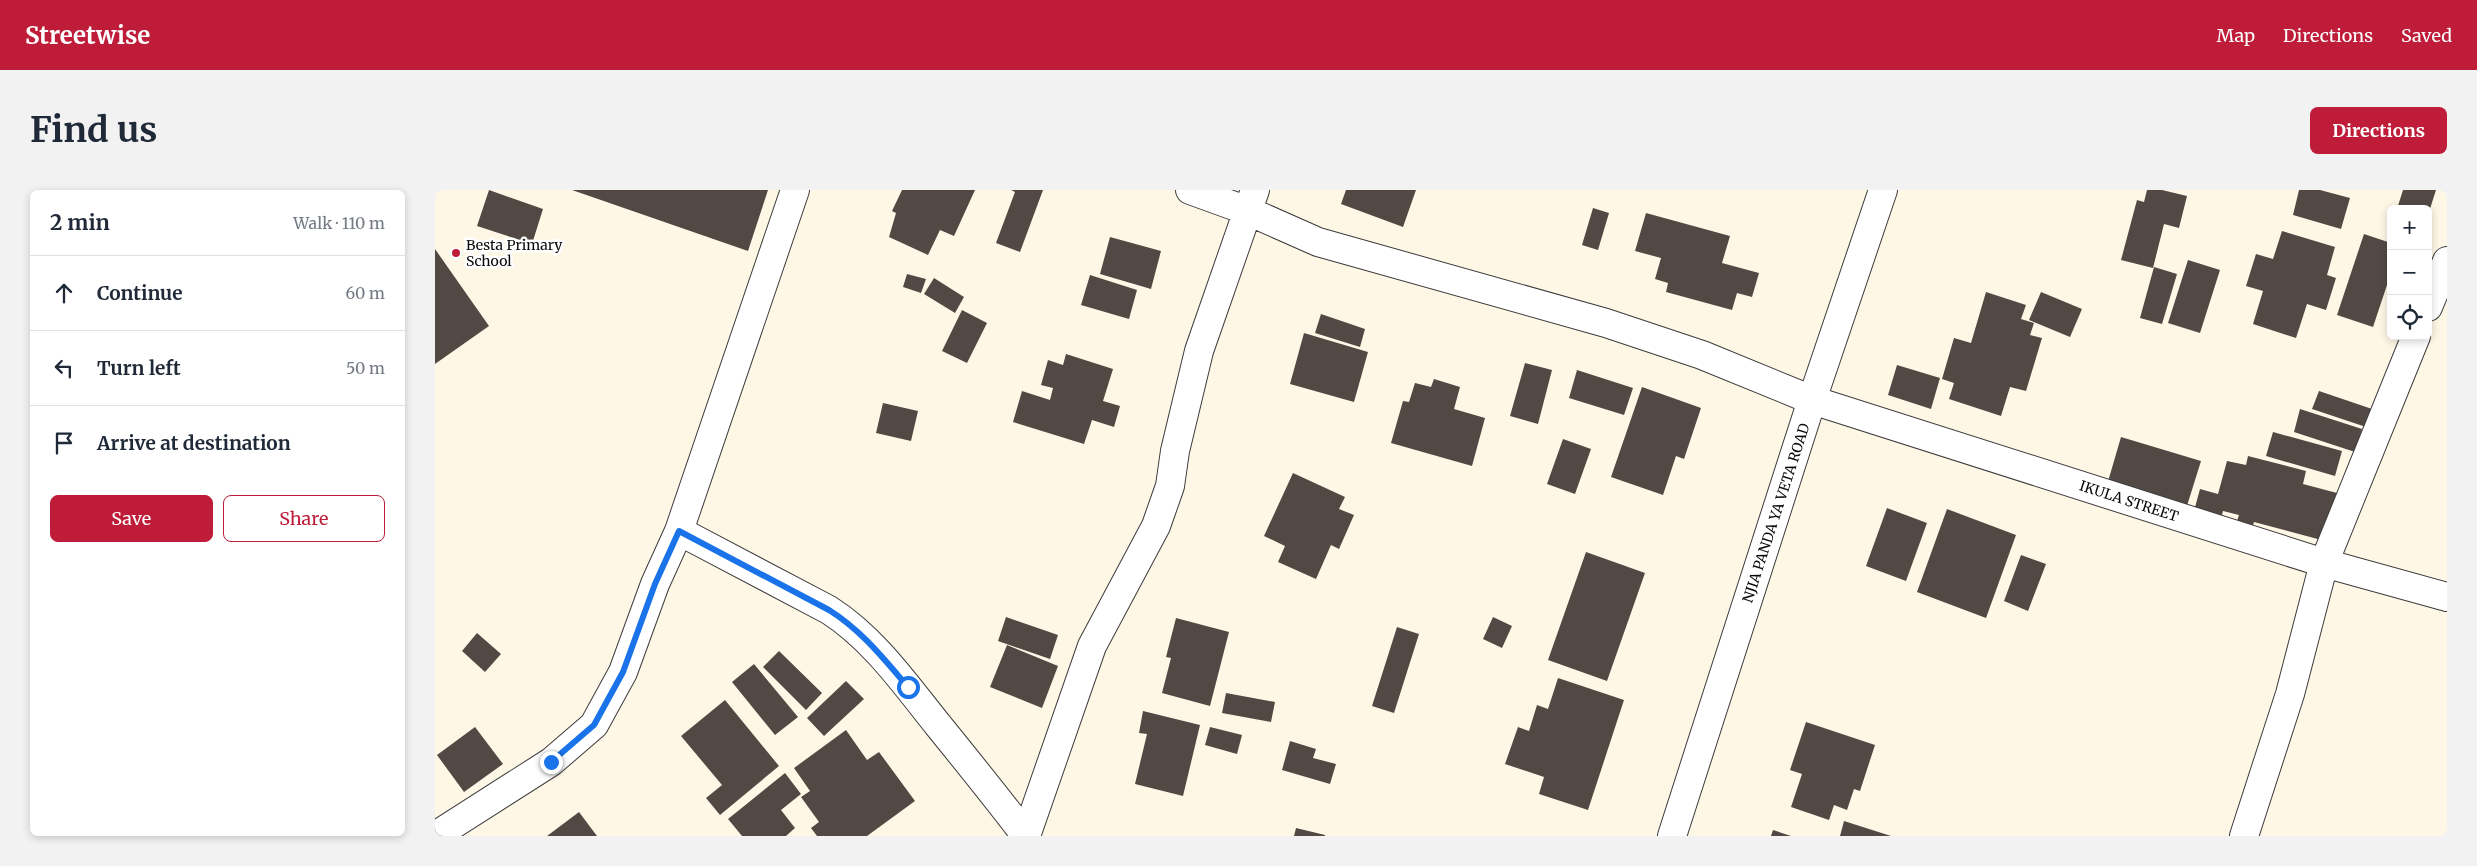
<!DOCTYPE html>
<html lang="en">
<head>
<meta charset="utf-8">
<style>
  :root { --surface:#fff; --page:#f2f2f3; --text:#1f2937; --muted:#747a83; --line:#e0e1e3; --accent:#be1c38 }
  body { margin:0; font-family:Merriweather,serif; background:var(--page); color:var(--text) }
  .controls { position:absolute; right:15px; top:15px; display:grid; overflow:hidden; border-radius:8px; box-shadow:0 2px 8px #0003 }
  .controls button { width:45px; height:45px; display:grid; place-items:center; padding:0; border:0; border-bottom:1px solid var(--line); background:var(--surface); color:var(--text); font:25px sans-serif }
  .stop { position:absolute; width:15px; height:15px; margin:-11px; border:4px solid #1a73e8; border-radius:50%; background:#fff }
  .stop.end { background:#1a73e8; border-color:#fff; box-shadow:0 1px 5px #0008 }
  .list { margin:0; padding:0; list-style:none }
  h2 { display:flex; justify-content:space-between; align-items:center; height:65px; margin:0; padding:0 20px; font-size:21px }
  h2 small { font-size:16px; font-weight:400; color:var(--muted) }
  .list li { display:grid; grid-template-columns:32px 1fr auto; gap:15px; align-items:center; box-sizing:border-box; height:75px; padding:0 20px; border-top:1px solid var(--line) }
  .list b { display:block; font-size:19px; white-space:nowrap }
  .list em { font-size:16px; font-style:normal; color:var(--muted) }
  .actions { display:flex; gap:10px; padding:15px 20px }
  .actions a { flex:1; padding:11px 0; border:1px solid var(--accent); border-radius:8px; text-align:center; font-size:18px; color:var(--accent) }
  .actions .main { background:var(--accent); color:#fff }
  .icon { flex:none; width:28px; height:28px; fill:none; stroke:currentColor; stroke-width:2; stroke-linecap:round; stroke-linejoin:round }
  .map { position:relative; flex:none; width:2012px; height:646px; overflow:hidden; border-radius:8px }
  header { display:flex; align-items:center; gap:30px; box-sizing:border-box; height:70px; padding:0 25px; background:var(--accent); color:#fff }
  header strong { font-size:24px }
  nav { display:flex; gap:28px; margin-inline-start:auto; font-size:18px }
  .intro { display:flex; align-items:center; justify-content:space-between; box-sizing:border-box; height:120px; padding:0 30px }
  h1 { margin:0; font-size:35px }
  .button { padding:12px 22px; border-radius:8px; background:var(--accent); color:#fff; font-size:18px; font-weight:700 }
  main { display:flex; gap:30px; padding:0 30px }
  aside { flex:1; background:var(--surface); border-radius:8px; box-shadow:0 2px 8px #0003 }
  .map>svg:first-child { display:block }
  .building { fill:#524945 }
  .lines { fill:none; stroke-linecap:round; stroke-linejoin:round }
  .minor-casing { stroke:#3c3c3c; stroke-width:30 }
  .tertiary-casing { stroke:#3c3c3c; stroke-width:30 }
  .minor { stroke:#fff; stroke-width:28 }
  .tertiary { stroke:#fff; stroke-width:28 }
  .route { stroke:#1a73e8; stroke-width:6 }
  .poi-dot { fill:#be1c38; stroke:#fff; stroke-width:2 }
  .labels { text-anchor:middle; stroke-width:5; stroke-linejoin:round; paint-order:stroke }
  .poi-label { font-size:14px; fill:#090909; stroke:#fff; text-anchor:start }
  .street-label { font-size:14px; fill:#090909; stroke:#fff }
</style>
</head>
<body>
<header>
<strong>Streetwise</strong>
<nav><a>Map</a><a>Directions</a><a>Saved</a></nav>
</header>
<div class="intro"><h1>Find us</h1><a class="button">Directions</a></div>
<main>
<aside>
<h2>2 min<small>Walk · 110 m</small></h2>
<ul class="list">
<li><svg class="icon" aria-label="ahead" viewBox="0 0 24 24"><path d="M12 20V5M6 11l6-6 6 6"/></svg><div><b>Continue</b></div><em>60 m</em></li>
<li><svg class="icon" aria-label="left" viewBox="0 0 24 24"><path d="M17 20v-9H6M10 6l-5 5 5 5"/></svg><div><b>Turn left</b></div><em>50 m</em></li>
<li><svg class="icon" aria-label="arrive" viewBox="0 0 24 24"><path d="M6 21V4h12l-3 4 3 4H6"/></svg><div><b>Arrive at destination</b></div></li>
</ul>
<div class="actions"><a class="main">Save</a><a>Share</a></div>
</aside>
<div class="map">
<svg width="2012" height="646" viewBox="0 0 2012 646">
  <rect width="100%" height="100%" fill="#fff7e6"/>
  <path class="building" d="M54,0L108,19L97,54L42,36Z
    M137,0H333L313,61Z
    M467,0H540L519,46L505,40L493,65L454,47L461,23L457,21Z
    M576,0H608L585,62L561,53L580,2Z
    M911,0H981L968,37L906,14Z
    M1712,0H1727L1752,6L1744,38L1729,34L1718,78L1686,70L1702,10L1709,12Z
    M1864,0H1885L1915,8L1906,39L1858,25Z
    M1968,0H2001L1994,22L1993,19H1962Z
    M1158,18L1174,23L1163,60L1147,55Z
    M1211,23L1295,46L1287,73L1324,83L1317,107L1302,103L1297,120L1231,102L1233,93L1220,89L1226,68L1200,61Z
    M1847,41L1900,57L1892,85L1901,88L1891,120L1872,114L1861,148L1818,134L1828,101L1811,96L1821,64L1838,69Z
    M1929,44L1956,53V83L1938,137L1902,125Z
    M675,47L726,61L716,99L665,84Z
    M0,59L54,136L0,174Z
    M1753,70L1785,80L1765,143L1733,133Z
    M1719,77L1742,84L1727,134L1705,128Z
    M472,84L491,89L486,103L468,97Z
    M655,85L702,100L694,129L646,115Z
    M499,88L529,107L520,123L489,104Z
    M1551,102L1591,115L1586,129L1599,133L1595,145L1607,148L1591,201L1575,197L1566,226L1514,209L1519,193L1507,189L1519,148L1536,153Z
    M1606,102L1647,119L1635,147L1594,130Z
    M527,120L552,133L532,173L507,161Z
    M886,124L930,139L925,157L880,143Z
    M869,143L933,162L919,212L855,194Z
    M631,164L678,179L668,211L685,216L679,237L657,230L649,254L578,232L587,201L615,210L618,198L606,195L613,170L628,175Z
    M1090,173L1117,180L1103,234L1075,226Z
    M1462,175L1505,188L1496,219L1453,205Z
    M1142,180L1198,198L1189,225L1134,208Z
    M999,189L1025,197L1019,219L1050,228L1037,276L956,253L968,211L974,212L980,193L996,197Z
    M1207,197L1266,218L1249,269L1241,266L1228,305L1176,287Z
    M1884,201L1940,220L1934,238L1877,219Z
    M448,213L483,221L476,251L441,243Z
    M1865,219L1927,239L1920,262L1859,242Z
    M1838,242L1907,261L1900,286L1831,266Z
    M1686,247L1766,271L1751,319L1672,295Z
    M1128,249L1156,259L1140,304L1112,294Z
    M1813,266L1871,281L1868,294L1902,303L1890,351L1819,332L1817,339L1801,334L1804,325L1788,321L1786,329L1759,321L1765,299L1783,304L1792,271L1811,275Z
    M858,283L910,307L904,319L919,325L904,359L896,355L881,389L843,372L850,356L829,346Z
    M1452,318L1492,333L1471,391L1431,376Z
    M1512,319L1581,345L1551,428L1482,402Z
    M1151,362L1210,383L1172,491L1113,470Z
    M1586,365L1611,374L1593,421L1569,411Z
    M571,427L623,445L615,469L563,451Z
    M1058,427L1077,436L1067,458L1048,449Z
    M741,428L794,442L775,516L727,503L736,468L731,467Z
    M962,437L984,444L959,523L937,516Z
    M42,443L66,464L50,482L27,461Z
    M572,455L623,476L607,518L555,497Z
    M344,461L387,503L371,520L328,477Z
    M319,474L363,527L340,545L297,492Z
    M1123,488L1189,510L1153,620L1104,604L1109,587L1070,574L1083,537L1094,541L1102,515L1113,519Z
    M411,491L429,509L389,546L372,528Z
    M791,503L840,512L836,532L787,523Z
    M290,510L344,576L285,625L271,608L287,595L246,546Z
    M708,521L765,535L748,606L700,594L712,544L704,543Z
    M1371,532L1440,555L1425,601L1419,599L1412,620L1399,615L1394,630L1356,617L1367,584L1355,580Z
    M40,537L68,574L29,602L2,565Z
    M775,537L807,545L802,564L770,555Z
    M411,540L432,570L444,562L480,611L432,646H382L376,638L384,632L366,607L375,601L359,578Z
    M855,551L881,559L878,568L901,574L895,594L847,580Z
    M350,583L366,604L346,620L360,638L351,646H307L293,629Z
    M144,622L162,646H112Z
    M1409,631L1456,646H1405Z
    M861,638L890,645V646H859Z
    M1338,640L1356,646H1336Z"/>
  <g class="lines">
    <g class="minor-casing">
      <path id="minor" d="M755,0L813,21L883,52L1171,133L1267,165L1377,210L1889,373L2012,407
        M1993,117L2012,71
        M244,341L394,420C439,449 470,494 503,535C533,572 563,609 591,646
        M0,646L116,572L159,535L188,482L220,394L244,341L360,0
        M591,646L657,456L721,336L735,296L740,261L764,161L820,0
        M1809,646L1855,504L1889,373L1981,146"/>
    </g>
    <g class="tertiary-casing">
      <path id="tertiary" d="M1237,646L1377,210L1448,0"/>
    </g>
    <use href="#minor" class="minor"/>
    <use href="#tertiary" class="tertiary"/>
  </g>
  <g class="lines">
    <path class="route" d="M116,572L159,535L188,482L220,394L244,341L394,420C426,440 448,468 473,497"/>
  </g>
  <circle class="poi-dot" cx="21" cy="63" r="5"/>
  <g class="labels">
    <g class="poi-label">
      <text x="31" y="60">Besta Primary<tspan x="31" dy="16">School</tspan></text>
    </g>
    <g class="street-label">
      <text transform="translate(1694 311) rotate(18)" y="5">IKULA STREET</text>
      <text transform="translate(1341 323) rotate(-72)" y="5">NJIA PANDA YA VETA ROAD</text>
    </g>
  </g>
</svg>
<div class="controls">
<button>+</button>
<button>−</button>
<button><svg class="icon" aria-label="locate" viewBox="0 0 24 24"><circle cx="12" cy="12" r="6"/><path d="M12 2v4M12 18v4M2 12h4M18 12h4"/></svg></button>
</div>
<div class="stop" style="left:473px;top:497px"></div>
<div class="stop end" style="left:116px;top:572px"></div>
</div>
</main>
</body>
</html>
